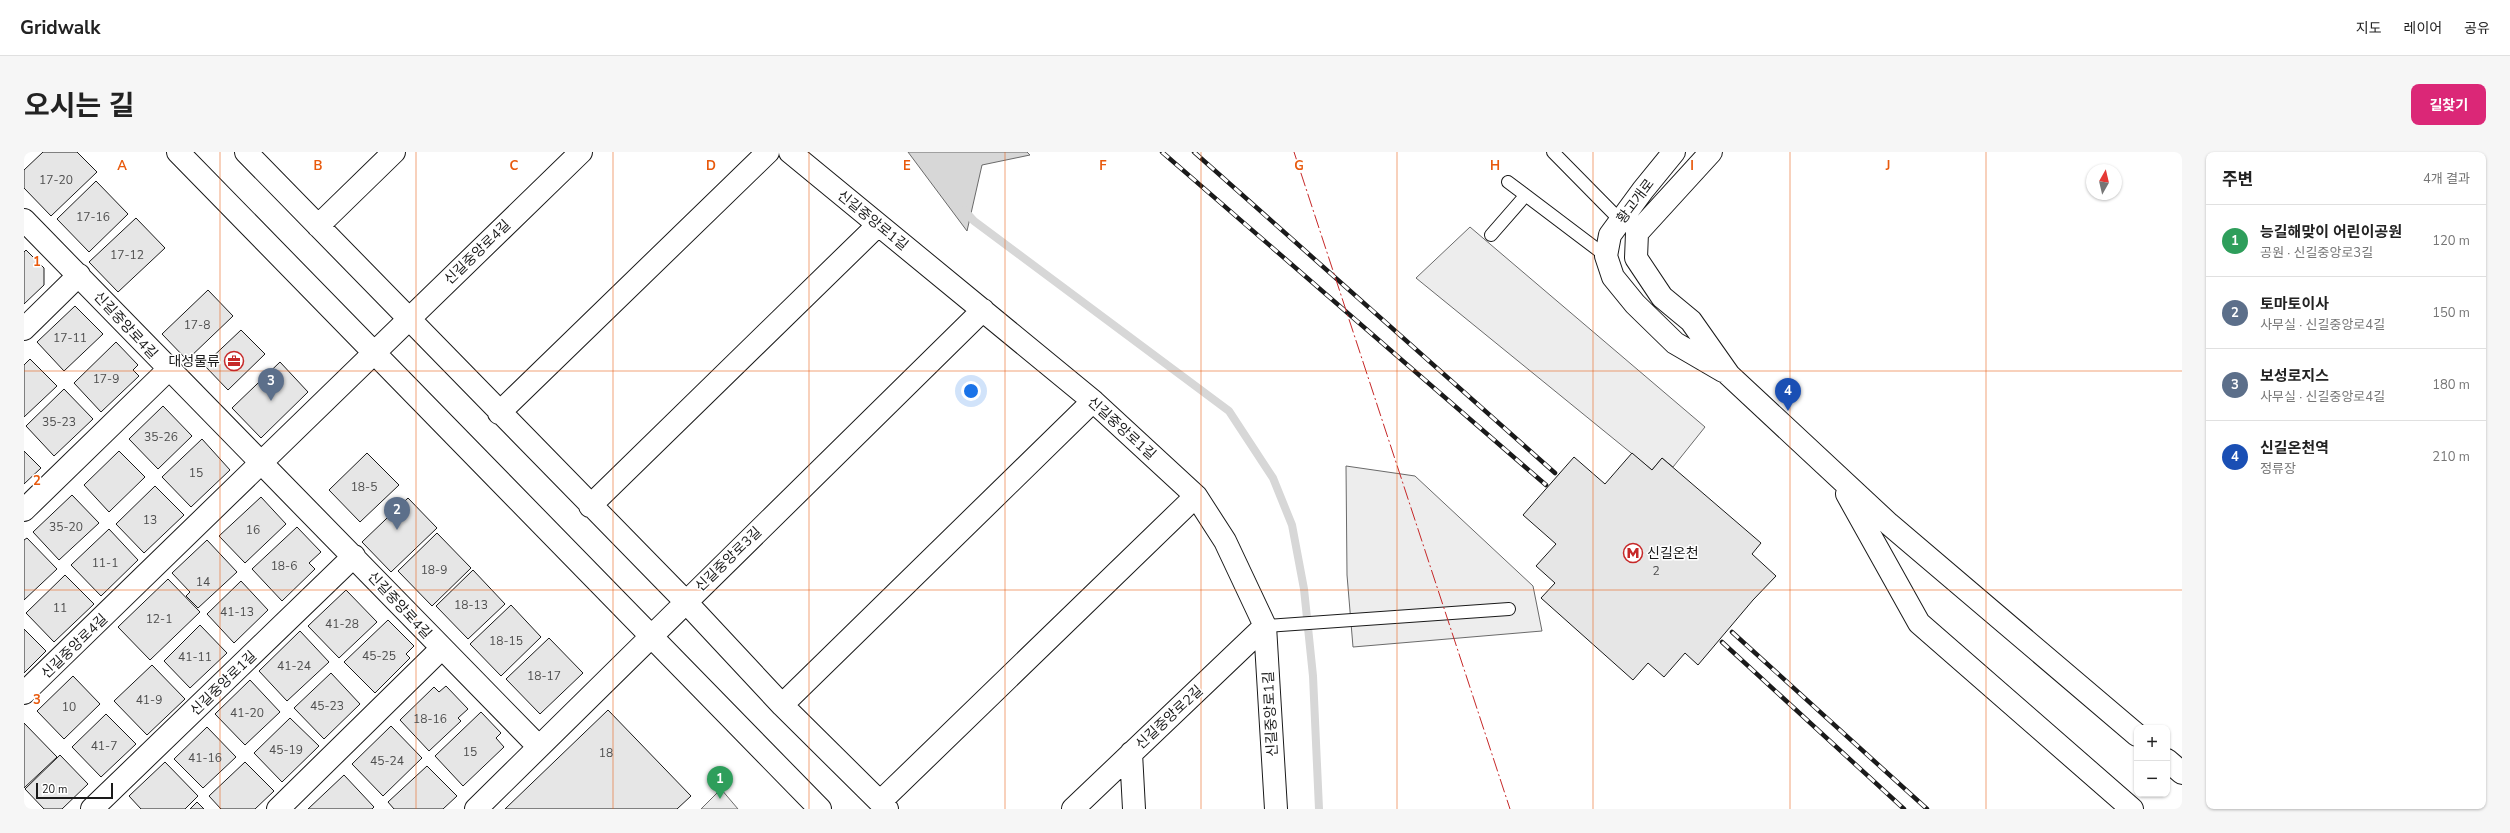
<!DOCTYPE html>
<html lang="ko">
<head>
<meta charset="utf-8">
<style>
  :root { --surface:#fff; --page:#f6f6f6; --text:#222; --muted:#767676; --line:#e0e0e0; --accent:#db2777 }
  body { margin:0; font-family:"Nunito Sans","Noto Sans KR",sans-serif; background:var(--page); color:var(--text) }
  .controls { position:absolute; right:12px; bottom:12px; display:grid; overflow:hidden; border-radius:8px; box-shadow:0 1px 3px #0004 }
  .controls button { width:36px; height:36px; display:grid; place-items:center; padding:0; border:0; border-bottom:1px solid var(--line); background:var(--surface); color:var(--text); font:20px sans-serif }
  .compass { position:absolute; left:2062px; top:12px; width:36px; height:36px; border-radius:50%; background:var(--surface); box-shadow:0 1px 3px #0004; rotate:8deg }
  .scale { position:absolute; left:12px; bottom:10px; width:77px; box-sizing:border-box; padding-left:4px; border:2px solid #1a1a1a; border-top:0; font-size:11px; line-height:14px; white-space:nowrap; color:#1a1a1a; -webkit-text-stroke:3px #fff; paint-order:stroke }
  .you { position:absolute; left:947px; top:239px; width:14px; height:14px; margin:-10px; border:3px solid #fff; border-radius:50%; background:#1a73e8; box-shadow:0 0 0 6px #1a73e833 }
  .badge { display:grid; place-items:center; width:26px; height:26px; border-radius:50%; background:var(--accent); color:#fff; font-size:13px; font-weight:700 }
  .pin { position:absolute; translate:-50% -33px; filter:drop-shadow(0 1px 2px #0008) }
  .pin::after { content:''; position:absolute; top:21px; width:14px; height:12px; background:inherit; clip-path:polygon(0 0,100% 0,50% 100%) }
  .list { margin:0; padding:0; list-style:none }
  h2 { display:flex; justify-content:space-between; align-items:center; height:52px; margin:0; padding:0 16px; font-size:17px }
  h2 small { font-size:13px; font-weight:400; color:var(--muted) }
  .list li { display:grid; grid-template-columns:26px 1fr auto; gap:12px; align-items:center; box-sizing:border-box; height:72px; padding:0 16px; border-top:1px solid var(--line) }
  .list b { display:block; font-size:15px; white-space:nowrap }
  .list p { margin:0; font-size:13px; white-space:nowrap; color:var(--muted) }
  .list em { font-size:13px; font-style:normal; color:var(--muted) }
  .map { position:relative; flex:none; width:2158px; height:657px; overflow:hidden; border-radius:8px }
  header { display:flex; align-items:center; gap:24px; box-sizing:border-box; height:56px; padding:0 20px; background:var(--surface); border-bottom:1px solid var(--line) }
  header strong { font-size:19px }
  nav { display:flex; gap:22px; margin-inline-start:auto; font-size:14px }
  .intro { display:flex; align-items:center; justify-content:space-between; box-sizing:border-box; height:96px; padding:0 24px }
  h1 { margin:0; font-size:28px }
  .button { padding:10px 18px; border-radius:8px; background:var(--accent); color:#fff; font-size:14px; font-weight:700 }
  main { display:flex; gap:24px; padding:0 24px }
  aside { flex:1; background:var(--surface); border-radius:8px; box-shadow:0 1px 3px #0004 }
  .map>svg:first-child { display:block }
  .built { fill:#ededed; stroke:#6a6a6a }
  .water { fill:#d7d7d7; stroke:#6a6a6a }
  .lines { fill:none; stroke-linecap:round; stroke-linejoin:round }
  .stream { stroke:#d7d7d7; stroke-width:8 }
  .building { fill:#e6e6e6; stroke:#1a1a1a }
  .service-casing { stroke:#1a1a1a; stroke-width:14 }
  .minor-casing { stroke:#1a1a1a; stroke-width:24 }
  .secondary-casing { stroke:#1a1a1a; stroke-width:24 }
  .service { stroke:#fff; stroke-width:12 }
  .minor { stroke:#fff; stroke-width:22 }
  .secondary { stroke:#fff; stroke-width:22 }
  .rail-casing { stroke:#1a1a1a; stroke-width:4.5 }
  .rail { stroke:#fff; stroke-width:3; stroke-dasharray:9; stroke-linecap:butt }
  .power { stroke:#c62828; stroke-width:1; stroke-dasharray:14 3 2 3; stroke-linecap:butt }
  .grid { fill:none; stroke:#e8590c; stroke-width:1; stroke-opacity:0.55 }
  .labels { text-anchor:middle; stroke-width:3; stroke-linejoin:round; paint-order:stroke }
  .number-label { font-size:12px; fill:#4d4d4d }
  .street-label { font-size:14px; fill:#1a1a1a; stroke:#fff }
  .poi-label { font-size:14px; fill:#1a1a1a; stroke:#fff; text-anchor:end }
  .grid-label { font-size:13px; text-anchor:middle; font-weight:bold; fill:#e8590c; stroke:#fff; stroke-width:3; stroke-linejoin:round; paint-order:stroke }
</style>
</head>
<body>
<header>
<strong>Gridwalk</strong>
<nav><a>지도</a><a>레이어</a><a>공유</a></nav>
</header>
<div class="intro"><h1>오시는 길</h1><a class="button">길찾기</a></div>
<main>
<div class="map">
<svg width="2158" height="657" viewBox="0 0 2158 657">
  <rect width="100%" height="100%" fill="#fff"/>
  <path class="built" d="M1446,75L1681,275L1649,315L1638,306L1628,318L1392,126Z
    M1322,314L1391,324L1509,434L1518,479L1329,495L1323,423Z
    M697,637L714,657H677Z"/>
  <path class="water" d="M884,0H1003L1006,3L958,13L943,79Z"/>
  <g class="lines">
    <path class="stream" d="M940,58L950,69L1205,259L1249,326L1268,373L1280,437L1289,524L1295,657"/>
  </g>
  <path class="building" d="M19,0H53L73,20L27,64L0,36V18Z
    M72,29L104,62L65,100L33,67Z
    M112,66L141,96L94,140L65,110Z
    M2,98L20,116V133L0,152V100Z
    M184,138L209,164L163,208L138,182Z
    M51,154L79,182L40,219L13,190Z
    M217,178L241,202L204,238L180,213Z
    M92,190L114,213L109,218L115,224L77,260L50,231Z
    M6,207L33,234L0,265V213Z
    M256,210L284,240L237,286L208,256Z
    M40,237L69,267L30,304L2,274Z
    M139,254L168,284L134,317L105,287Z
    M178,287L206,318L167,355L138,325Z
    M0,299L17,316L0,332Z
    M95,299L121,325L85,360L60,333Z
    M343,301L375,333L336,370L305,338Z
    M1608,301L1628,318L1638,306L1737,391L1728,402L1752,424L1729,448L1674,513L1661,501L1640,525L1624,511L1609,528L1517,446L1531,431L1512,414L1532,392L1499,363L1550,305L1581,332Z
    M131,334L160,363L120,401L92,372Z
    M48,343L75,371L35,408L9,380Z
    M237,345L262,372L221,411L195,384Z
    M384,346L413,376L367,420L338,390Z
    M273,375L297,400L285,411L291,417L258,449L228,417Z
    M85,377L114,408L77,444L47,413Z
    M413,381L447,416L408,454L374,419Z
    M3,386L33,417L0,448V388Z
    M183,388L213,420L174,456L162,444L166,440L148,421Z
    M449,418L481,452L444,487L412,454Z
    M41,423L70,452L30,490L2,461Z
    M144,427L176,460L126,508L94,475Z
    M217,429L244,458L210,491L183,462Z
    M322,438L353,470L315,506L284,474Z
    M487,453L517,485L477,524L446,492Z
    M364,468L390,494L382,502L386,506L351,541L320,510Z
    M176,473L203,501L166,536L140,509Z
    M0,477L22,499L0,521Z
    M276,479L305,510L263,549L235,519Z
    M525,486L559,521L516,562L482,527Z
    M128,513L161,547L123,583L90,549Z
    M307,521L336,552L300,587L270,556Z
    M49,524L76,552L40,587L13,559Z
    M226,528L256,560L221,593L191,562Z
    M422,534L444,557L434,566L437,569L405,599L376,568L410,535L415,540Z
    M584,558L667,644L653,657H481Z
    M457,560L477,581L472,586L480,595L439,634L411,604Z
    M82,562L112,592L77,625L48,595Z
    M266,566L295,594L258,630L230,601Z
    M0,571L33,605L0,636Z
    M367,574L398,606L359,644L328,612Z
    M183,575L212,605L179,636L150,607Z
    M36,603L64,632L38,657H20L1,637Z
    M141,610L174,644L161,657H117L105,644Z
    M221,610L250,639L231,657H197L185,644Z
    M403,614L433,644L419,657H370L364,650Z
    M320,623L350,655L348,657H284Z
    M173,650L180,657H166Z"/>
  <g class="lines">
    <g class="service-casing">
      <path id="service" d="M1529,0L1596,68
        M1484,30L1582,104
        M1467,83L1501,44
        M1241,474L1485,457"/>
    </g>
    <g class="minor-casing">
      <path id="minor" d="M154,0L796,657
        M222,0L661,449L758,553L863,657
        M766,0L1069,249L1172,344L1201,389L1241,474L1252,657
        M0,68L514,594
        M294,74L370,0
        M0,177L55,123
        M475,261L744,0
        M566,354L854,73
        M0,358L144,218
        M0,541L557,0
        M758,553L1069,249
        M1107,601L1110,657
        M856,650L1172,344
        M68,657L330,404
        M254,657L417,497
        M452,657L959,158
        M1049,657L1241,474"/>
    </g>
    <g class="secondary-casing">
      <path id="secondary" d="M1650,0L1619,38L1586,83L1582,104L1589,125L1611,152L1651,191L1699,219
        M1687,0L1613,81L1612,106L1638,145L1667,169L1705,223L1865,372L2113,583
        M1823,342L1895,471L2108,657
        M2143,608L2158,621"/>
    </g>
    <use href="#service" class="service"/>
    <use href="#minor" class="minor"/>
    <use href="#secondary" class="secondary"/>
    <g class="rail-casing">
      <path id="rail" d="M1138,0L1522,333
        M1170,0L1531,321
        M1708,480L1903,657
        M1698,490L1880,657"/>
    </g>
    <use href="#rail" class="rail"/>
    <path class="power" d="M1270,0L1486,657"/>
  </g>
  <path class="grid" d="M196,0V657M392,0V657M589,0V657M785,0V657M981,0V657M1177,0V657M1373,0V657M1569,0V657M1766,0V657M1962,0V657M0,219H2158M0,438H2158"/>
  <defs>
    <g id="office-ring" transform="scale(1)"><circle r="9.5" fill="#fff" stroke="#c62828" stroke-width="1.5"/><path d="M-6-3h4V-5.5h4V-3h4V5H-6ZM-1-4.5V-3h2v-1.5ZM-6 0V1H6V0Z" fill="#c62828"/></g>
    <g id="metro-ring" transform="scale(1)"><circle r="9.5" fill="#fff" stroke="#c62828" stroke-width="1.5"/><path d="M-5.5 5V-5H-3L0 0L3-5H5.5V5H3V-.5L0 4L-3-.5V5Z" fill="#c62828"/></g>
  </defs>
  <g fill-rule="evenodd">
    <use href="#office-ring" x="210" y="209"/>
    <use href="#metro-ring" x="1609" y="401"/>
  </g>
  <g class="labels">
    <g class="number-label">
      <text x="32" y="32">17-20</text>
      <text x="69" y="69">17-16</text>
      <text x="103" y="107">17-12</text>
      <text x="173" y="177">17-8</text>
      <text x="46" y="190">17-11</text>
      <text x="82" y="231">17-9</text>
      <text x="35" y="274">35-23</text>
      <text x="137" y="289">35-26</text>
      <text x="172" y="325">15</text>
      <text x="340" y="339">18-5</text>
      <text x="126" y="372">13</text>
      <text x="42" y="379">35-20</text>
      <text x="229" y="382">16</text>
      <text x="81" y="415">11-1</text>
      <text x="260" y="418">18-6</text>
      <text x="410" y="422">18-9</text>
      <text x="1632" y="423">2</text>
      <text x="179" y="434">14</text>
      <text x="447" y="457">18-13</text>
      <text x="36" y="460">11</text>
      <text x="213" y="464">41-13</text>
      <text x="135" y="471">12-1</text>
      <text x="318" y="476">41-28</text>
      <text x="482" y="493">18-15</text>
      <text x="355" y="508">45-25</text>
      <text x="171" y="509">41-11</text>
      <text x="270" y="518">41-24</text>
      <text x="520" y="528">18-17</text>
      <text x="125" y="552">41-9</text>
      <text x="303" y="558">45-23</text>
      <text x="45" y="559">10</text>
      <text x="223" y="565">41-20</text>
      <text x="406" y="571">18-16</text>
      <text x="80" y="598">41-7</text>
      <text x="262" y="602">45-19</text>
      <text x="446" y="604">15</text>
      <text x="582" y="605">18</text>
      <text x="181" y="610">41-16</text>
      <text x="363" y="613">45-24</text>
    </g>
    <g class="street-label">
      <text transform="translate(1611 49) rotate(-53)" y="5">황고개로</text>
      <text transform="translate(849 68) rotate(39)" y="5">신길중앙로1길</text>
      <text transform="translate(453 100) rotate(-44)" y="5">신길중앙로4길</text>
      <text transform="translate(102 173) rotate(47)" y="5">신길중앙로4길</text>
      <text transform="translate(1098 276) rotate(42)" y="5">신길중앙로1길</text>
      <text transform="translate(704 407) rotate(-44)" y="5">신길중앙로3길</text>
      <text transform="translate(376 453) rotate(47)" y="5">신길중앙로4길</text>
      <text transform="translate(50 494) rotate(-44)" y="5">신길중앙로4길</text>
      <text transform="translate(199 531) rotate(-44)" y="5">신길중앙로1길</text>
      <text transform="translate(1246 562) rotate(-93)" y="5">신길중앙로1길</text>
      <text transform="translate(1145 565) rotate(-43)" y="5">신길중앙로2길</text>
    </g>
    <g class="poi-label">
      <text x="196" y="214">대성물류</text>
      <text x="1623" y="406" text-anchor="start">신길온천</text>
    </g>
  </g>
  <g class="grid-label">
    <text x="98" y="18">A</text>
    <text x="294" y="18">B</text>
    <text x="490" y="18">C</text>
    <text x="687" y="18">D</text>
    <text x="883" y="18">E</text>
    <text x="1079" y="18">F</text>
    <text x="1275" y="18">G</text>
    <text x="1471" y="18">H</text>
    <text x="1668" y="18">I</text>
    <text x="1864" y="18">J</text>
    <text x="13" y="114">1</text>
    <text x="13" y="333">2</text>
    <text x="13" y="552">3</text>
  </g>
</svg>
<div class="controls">
<button>+</button>
<button>−</button>
</div>
<svg class="compass" viewBox="-18 -18 36 36"><path d="M0-13l5 13h-10z" fill="#e53935"/><path d="M0 13l5-13h-10z" fill="#767676"/></svg>
<div class="scale">20 m</div>
<div class="you"></div>
<div class="pin badge" style="left:696px;top:647px;background:#2e9e5b">1</div>
<div class="pin badge" style="left:373px;top:378px;background:#5c6f8a">2</div>
<div class="pin badge" style="left:247px;top:249px;background:#5c6f8a">3</div>
<div class="pin badge" style="left:1764px;top:259px;background:#1a4fb4">4</div>
</div>
<aside>
<h2>주변<small>4개 결과</small></h2>
<ul class="list">
<li><span class="badge" style="background:#2e9e5b">1</span><div><b>능길해맞이 어린이공원</b><p>공원 · 신길중앙로3길</p></div><em>120 m</em></li>
<li><span class="badge" style="background:#5c6f8a">2</span><div><b>토마토이사</b><p>사무실 · 신길중앙로4길</p></div><em>150 m</em></li>
<li><span class="badge" style="background:#5c6f8a">3</span><div><b>보성로지스</b><p>사무실 · 신길중앙로4길</p></div><em>180 m</em></li>
<li><span class="badge" style="background:#1a4fb4">4</span><div><b>신길온천역</b><p>정류장</p></div><em>210 m</em></li>
</ul>
</aside>
</main>
</body>
</html>
